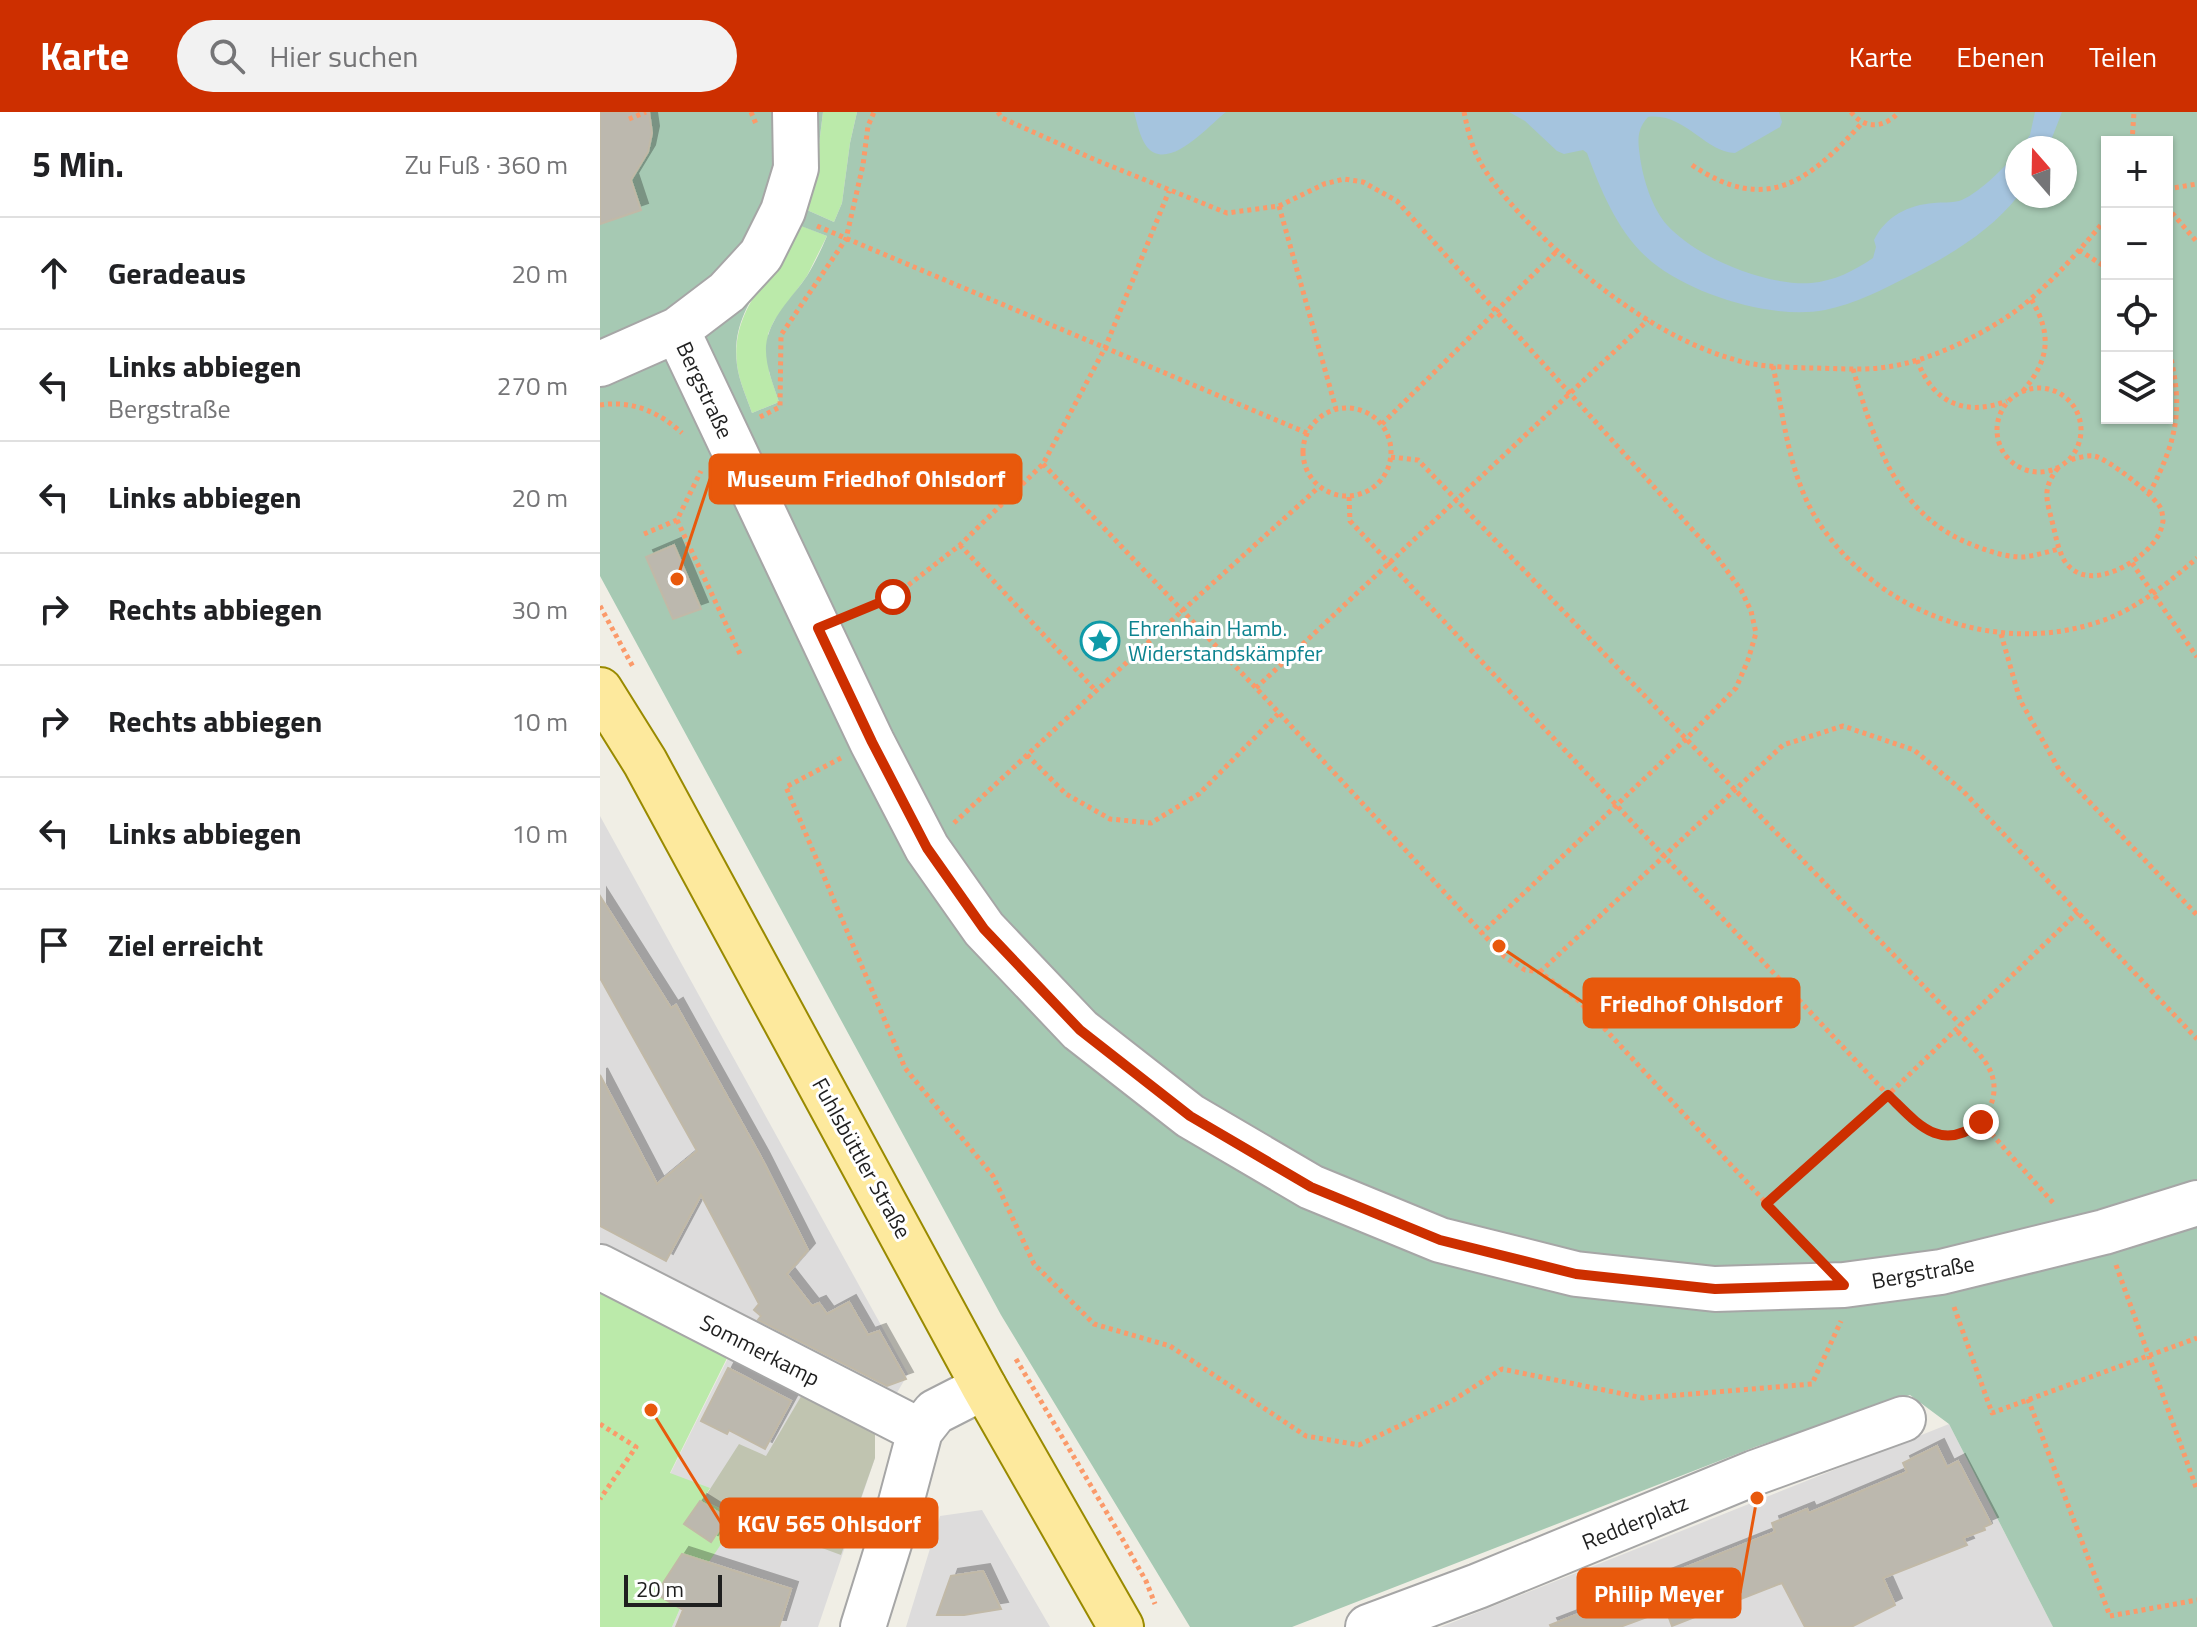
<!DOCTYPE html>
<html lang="de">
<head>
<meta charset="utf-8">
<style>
  :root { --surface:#fff; --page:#f2f2f2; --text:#202124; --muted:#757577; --line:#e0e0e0; --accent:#cd2f00 }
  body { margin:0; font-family:"Titillium Web",sans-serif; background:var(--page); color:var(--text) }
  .controls { position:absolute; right:24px; top:24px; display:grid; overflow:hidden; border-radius:0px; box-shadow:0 2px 6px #0004 }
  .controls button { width:72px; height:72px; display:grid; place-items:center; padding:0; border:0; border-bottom:2px solid var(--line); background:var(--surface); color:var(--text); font:40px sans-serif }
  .compass { position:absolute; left:1405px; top:24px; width:72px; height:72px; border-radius:50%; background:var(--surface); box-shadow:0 2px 6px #0004; rotate:340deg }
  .scale { position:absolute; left:24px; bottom:20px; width:98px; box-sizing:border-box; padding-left:8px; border:4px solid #1f1f1f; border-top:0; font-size:22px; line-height:28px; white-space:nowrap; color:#1f1f1f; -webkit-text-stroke:6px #fff; paint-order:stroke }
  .stop { position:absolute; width:24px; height:24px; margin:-18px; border:6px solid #cd2f00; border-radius:50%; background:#fff }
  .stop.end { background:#cd2f00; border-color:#fff; box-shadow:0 2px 8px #0008 }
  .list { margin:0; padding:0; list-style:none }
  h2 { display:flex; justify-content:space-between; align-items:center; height:104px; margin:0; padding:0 32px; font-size:34px }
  h2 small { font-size:26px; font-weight:400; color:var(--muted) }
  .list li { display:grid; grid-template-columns:52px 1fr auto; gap:24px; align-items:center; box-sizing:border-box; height:112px; padding:0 32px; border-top:2px solid var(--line) }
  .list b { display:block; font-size:30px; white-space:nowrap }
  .list p { margin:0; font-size:26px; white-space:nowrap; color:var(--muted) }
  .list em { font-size:26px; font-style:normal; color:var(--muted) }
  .icon { flex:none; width:44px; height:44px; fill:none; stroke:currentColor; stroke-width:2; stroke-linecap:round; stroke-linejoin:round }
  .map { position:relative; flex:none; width:1597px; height:1515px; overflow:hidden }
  header { display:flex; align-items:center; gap:48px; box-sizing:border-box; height:112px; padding:0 40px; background:var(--accent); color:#fff }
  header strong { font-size:38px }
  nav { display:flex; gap:44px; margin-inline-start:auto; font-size:28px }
  .search { width:560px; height:72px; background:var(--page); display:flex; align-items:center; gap:20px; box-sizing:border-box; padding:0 28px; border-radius:44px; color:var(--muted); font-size:30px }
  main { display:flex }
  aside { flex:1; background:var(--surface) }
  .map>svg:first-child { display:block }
  .residential { fill:#dddcdc }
  .construction { fill:#c0c4b0 }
  .grass { fill:#bbeaaa }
  .cemetery { fill:#a6c9b3; fill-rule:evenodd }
  .water { fill:#a5c4de }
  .building { fill:#bcb8ae; stroke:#c1b9a7; stroke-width:2; filter:url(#shadow) }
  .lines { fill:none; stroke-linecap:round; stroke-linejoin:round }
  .minor-casing { stroke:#a6a6a6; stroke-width:48 }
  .major-casing { stroke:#998a00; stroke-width:48 }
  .path { stroke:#fb9a6a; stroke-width:5; stroke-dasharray:4 4; stroke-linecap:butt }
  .minor { stroke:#fff; stroke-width:44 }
  .major { stroke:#fde99d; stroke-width:44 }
  .route { stroke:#cd2f00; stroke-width:10 }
  .labels { text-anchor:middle; stroke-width:6; stroke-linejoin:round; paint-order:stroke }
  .street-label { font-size:22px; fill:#1f1f1f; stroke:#fff }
  .culture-label { font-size:22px; fill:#0d838f; stroke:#fff; text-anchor:start }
  .leader { fill:none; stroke:#e8590c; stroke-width:3 }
  .callout-dot { fill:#e8590c; stroke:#fff; stroke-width:3 }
  .callout { fill:#e8590c; stroke:#e8590c; stroke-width:3 }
  .callout-label { font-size:24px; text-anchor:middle; font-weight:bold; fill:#fff }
</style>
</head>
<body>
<header>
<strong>Karte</strong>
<div class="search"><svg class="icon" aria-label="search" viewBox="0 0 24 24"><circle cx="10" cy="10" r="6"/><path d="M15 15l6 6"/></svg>Hier suchen</div>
<nav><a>Karte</a><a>Ebenen</a><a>Teilen</a></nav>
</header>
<main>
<aside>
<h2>5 Min.<small>Zu Fuß · 360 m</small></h2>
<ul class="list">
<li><svg class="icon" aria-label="ahead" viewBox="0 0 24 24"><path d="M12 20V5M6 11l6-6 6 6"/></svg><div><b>Geradeaus</b></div><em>20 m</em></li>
<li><svg class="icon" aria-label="left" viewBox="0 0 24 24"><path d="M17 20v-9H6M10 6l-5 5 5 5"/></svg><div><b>Links abbiegen</b><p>Bergstraße</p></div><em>270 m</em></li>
<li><svg class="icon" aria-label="left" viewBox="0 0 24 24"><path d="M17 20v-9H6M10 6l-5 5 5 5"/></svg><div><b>Links abbiegen</b></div><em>20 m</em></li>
<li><svg class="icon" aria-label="right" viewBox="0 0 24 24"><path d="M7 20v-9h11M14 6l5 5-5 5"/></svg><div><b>Rechts abbiegen</b></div><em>30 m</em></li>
<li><svg class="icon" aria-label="right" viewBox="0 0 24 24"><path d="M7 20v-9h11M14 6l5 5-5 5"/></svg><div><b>Rechts abbiegen</b></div><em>10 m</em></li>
<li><svg class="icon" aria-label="left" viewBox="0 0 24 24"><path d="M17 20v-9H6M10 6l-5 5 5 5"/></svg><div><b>Links abbiegen</b></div><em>10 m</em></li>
<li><svg class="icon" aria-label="arrive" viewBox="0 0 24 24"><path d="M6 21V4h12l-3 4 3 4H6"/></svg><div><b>Ziel erreicht</b></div></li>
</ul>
</aside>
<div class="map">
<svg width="1597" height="1515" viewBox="0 0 1597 1515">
  <defs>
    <filter id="shadow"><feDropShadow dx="7" dy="-7" stdDeviation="0" flood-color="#0004"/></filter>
  </defs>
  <rect width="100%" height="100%" fill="#f0eee5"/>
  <path class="residential" d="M0,704L308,1262L275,1318V1346L218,1515H72L85,1485L103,1388L110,1377L70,1362L148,1206L0,1131Z
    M1349,1312L1453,1515H841Z
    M382,1398L450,1515H306L340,1404Z"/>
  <path class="construction" d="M203,1281L275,1318V1346L241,1443L140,1406L103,1388L139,1332L166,1344Z"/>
  <path class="grass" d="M223,0H257L250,31L242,91L234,110L207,98L214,73Z
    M202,114L227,124L207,164L174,209L168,222L169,260L179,290L152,301C147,286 139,269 137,253C130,195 176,161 202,114Z
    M0,1167L133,1234L70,1361L110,1376L103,1388L139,1406L85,1485L72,1515H0Z"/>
  <path class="cemetery" d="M0,0H223L214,73L207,98L234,110L242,91L250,31L257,0H1597V1515H1453L1349,1312L1310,1283L1155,1335L692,1515H590L401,1203L0,464ZM1507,30H1567V306H1507ZM1417,36H1465V84H1417ZM201,114L227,124C221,138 215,151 207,164C192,186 169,206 166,234C165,253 173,272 179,290L152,301C147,286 139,269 137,253C129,195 175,161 201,114Z"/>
  <path class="water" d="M534,0H626C610,12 569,61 547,35C540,26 537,11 534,0Z
    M909,0H1179L1182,10L1180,15L1135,41C1106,41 1084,0 1048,5C1036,18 1038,30 1040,45C1043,67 1052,96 1067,113C1097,146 1166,174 1211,171C1234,169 1254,159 1273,146L1276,135L1274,128C1286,104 1308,93 1334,91C1342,90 1351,91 1359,89C1376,84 1405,55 1417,41L1418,84C1392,118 1349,144 1311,163C1284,177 1255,192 1225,198C1173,208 1093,183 1052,150C1019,123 1001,79 987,41L983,38L964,42L957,39L925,9Z
    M1435,0H1462L1448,36H1421L1430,23Z"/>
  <path class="building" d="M0,0H49L52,21L48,40L31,68L41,98L0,112Z
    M74,433L101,497L73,507L46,445Z
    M0,784L71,896L76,893L162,1047L208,1138L187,1162L212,1194L219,1191L227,1202L249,1190L268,1223L279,1219L306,1267L287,1274L158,1208L161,1204L154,1198L159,1192L101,1083L66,1149L0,1114V963L57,1072L97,1039L0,866Z
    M128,1256L191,1289L165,1337L129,1318L127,1322L101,1309Z
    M1337,1334L1347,1355L1358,1349L1391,1412L1384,1415L1385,1418L1363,1426L1367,1433L1283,1466L1295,1493L1251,1515H1205L1182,1471L1072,1514L1066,1498L1020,1515H951L950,1513L1056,1472L1054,1468L1175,1420L1172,1411L1207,1397L1209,1401L1307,1360L1303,1351Z
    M100,1389L127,1406L111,1430L84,1412Z
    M82,1442L191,1477L179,1515H76L83,1498L56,1482Z
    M383,1459L401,1497L364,1503H337L351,1464Z"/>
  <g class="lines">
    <g class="minor-casing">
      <path id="minor" d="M77,218L272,630L327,736L384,817L480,918L590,1004L711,1075L840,1128L976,1162L1115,1177L1244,1173L1341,1160L1504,1120L1597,1091
        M0,252L77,218L127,180L161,143L183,99L196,56L195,0
        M0,1155L320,1319
        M263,1515L296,1409L320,1319L335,1300L384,1275
        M768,1515L878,1474L1154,1361L1303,1307"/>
    </g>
    <g class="major-casing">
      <path id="major" d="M0,578L45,650L384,1275L521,1515"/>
    </g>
    <path class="path" d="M151,0L156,12
      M398,0L402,6L491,46L627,101L679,94L724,72L744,67L763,70L797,89L1117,445L1141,478L1151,499L1156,521L1148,548L1136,576L1085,628L882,821
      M864,0C867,15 871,32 878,46C896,82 948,132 979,158C1025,196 1078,232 1136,248C1159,255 1184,255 1208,256C1234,256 1261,259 1287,255C1328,249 1369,229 1404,207C1444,181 1476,142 1507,106
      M1251,0C1265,18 1285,16 1299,0
      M29,7L46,0
      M1532,30L1534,0
      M1092,53C1167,104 1210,68 1262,11
      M1567,77L1597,72
      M679,94L736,297
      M1567,95L1597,130
      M217,114L707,321
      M1479,138L1507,156
      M1317,248C1333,291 1365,305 1407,289
      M1173,254C1184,307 1189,365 1219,411C1280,503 1402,547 1507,507C1542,493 1569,470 1597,446
      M1253,257C1274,328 1295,400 1368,431C1385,438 1404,445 1422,445C1434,444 1447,440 1459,437
      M1397 318a42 42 0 1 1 84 0a42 42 0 1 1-84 0Z
      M1423,279C1450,247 1452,222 1431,187
      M0,293C32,288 59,300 82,321
      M703 340a44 44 0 1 1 88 0a44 44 0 1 1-88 0Z
      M160,305L180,295L181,223L246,127L263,53L268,14L274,0
      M782,312L957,139
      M791,345L818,348L1361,913
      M443,352L656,576L882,821L905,845L925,858L940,860L978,888L1207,1135
      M1458,356C1441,378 1447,388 1453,413C1456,425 1458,437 1464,448C1482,477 1520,460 1540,444C1551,435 1561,424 1563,409C1563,406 1562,399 1561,397C1556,384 1507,346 1494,344C1487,343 1477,346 1470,348
      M1549,382C1579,325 1584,293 1567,231
      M749,385L750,409L1288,983C1301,996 1314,1013 1330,1021C1363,1036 1401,1001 1393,967C1389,948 1369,932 1356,918
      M77,408L140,542
      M44,422L77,408L101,359
      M360,433L496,579
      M1532,451L1597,545
      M0,494L33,555
      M252,502L293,485L360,433L443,352L505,236L569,79
      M1401,522L1420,588L1460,659L1597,803
      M656,576L1048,208
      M427,643L466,682L510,707L551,711L599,682L678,602
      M241,646L186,675L305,956L393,1064L434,1152L494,1212L570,1234L706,1324L759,1333L852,1289L902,1257L1043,1286L1212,1272L1241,1209
      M354,711L582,499L719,375
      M940,860L1183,633L1243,614L1314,638L1363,679L1597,927
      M1381,1010L1455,1093
      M1166,1092L1288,983L1478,800
      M1516,1153L1597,1378
      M1354,1195L1392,1301L1597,1226
      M416,1247L523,1428L546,1469L555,1492
      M1428,1287L1510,1504L1597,1488
      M0,1312L36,1335L0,1387"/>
    <use href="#minor" class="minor"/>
    <use href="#major" class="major"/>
  </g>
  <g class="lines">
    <path class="route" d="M293,485L218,516L272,630L327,736L384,817L480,918L590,1004L711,1075L840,1128L976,1162L1115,1177L1244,1173L1166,1092L1288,983C1317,1011 1340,1042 1381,1010"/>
  </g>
  <defs>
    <g id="sight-ring" transform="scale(2)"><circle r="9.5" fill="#fff" stroke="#0f9aa8" stroke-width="1.5"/><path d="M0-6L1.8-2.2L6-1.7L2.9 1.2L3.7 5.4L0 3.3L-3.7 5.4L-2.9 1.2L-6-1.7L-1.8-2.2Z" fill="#0f9aa8"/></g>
  </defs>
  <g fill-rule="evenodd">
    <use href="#sight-ring" x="500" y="529"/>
  </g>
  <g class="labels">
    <g class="street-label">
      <text transform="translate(105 278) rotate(65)" y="8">Bergstraße</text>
      <text transform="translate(262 1046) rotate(61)" y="8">Fuhlsbüttler Straße</text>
      <text transform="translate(1323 1160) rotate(-10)" y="8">Bergstraße</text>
      <text transform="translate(160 1238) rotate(27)" y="8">Sommerkamp</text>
      <text transform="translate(1035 1410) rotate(-22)" y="8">Redderplatz</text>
    </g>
    <g class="culture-label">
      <text x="528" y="524">Ehrenhain Hamb.<tspan x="528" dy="25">Widerstandskämpfer</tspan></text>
    </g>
  </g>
  <path class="leader" d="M77 467L110 367M899 834L984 891M51 1298L121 1411M1157 1386L1140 1481"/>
  <g class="callout-dot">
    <circle cx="77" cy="467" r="8"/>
    <circle cx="899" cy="834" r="8"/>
    <circle cx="51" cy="1298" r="8"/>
    <circle cx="1157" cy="1386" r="8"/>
  </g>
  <g class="callout">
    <rect x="110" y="343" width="311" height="48" rx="8"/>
    <rect x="984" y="867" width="215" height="48" rx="8"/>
    <rect x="121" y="1387" width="216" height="48" rx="8"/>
    <rect x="978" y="1457" width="162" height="48" rx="8"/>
  </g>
  <g class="callout-label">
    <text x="266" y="375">Museum Friedhof Ohlsdorf</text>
    <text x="1091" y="900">Friedhof Ohlsdorf</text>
    <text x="229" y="1420">KGV 565 Ohlsdorf</text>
    <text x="1059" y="1490">Philip Meyer</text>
  </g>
</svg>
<div class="controls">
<button>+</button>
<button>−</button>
<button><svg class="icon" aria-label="locate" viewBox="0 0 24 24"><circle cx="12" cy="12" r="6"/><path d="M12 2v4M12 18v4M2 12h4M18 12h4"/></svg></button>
<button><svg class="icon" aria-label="layers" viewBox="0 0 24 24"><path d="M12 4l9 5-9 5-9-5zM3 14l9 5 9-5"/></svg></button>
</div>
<svg class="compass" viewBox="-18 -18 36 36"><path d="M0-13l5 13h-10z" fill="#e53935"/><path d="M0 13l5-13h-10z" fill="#757577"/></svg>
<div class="scale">20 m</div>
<div class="stop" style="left:293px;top:485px"></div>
<div class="stop end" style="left:1381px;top:1010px"></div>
</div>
</main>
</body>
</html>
